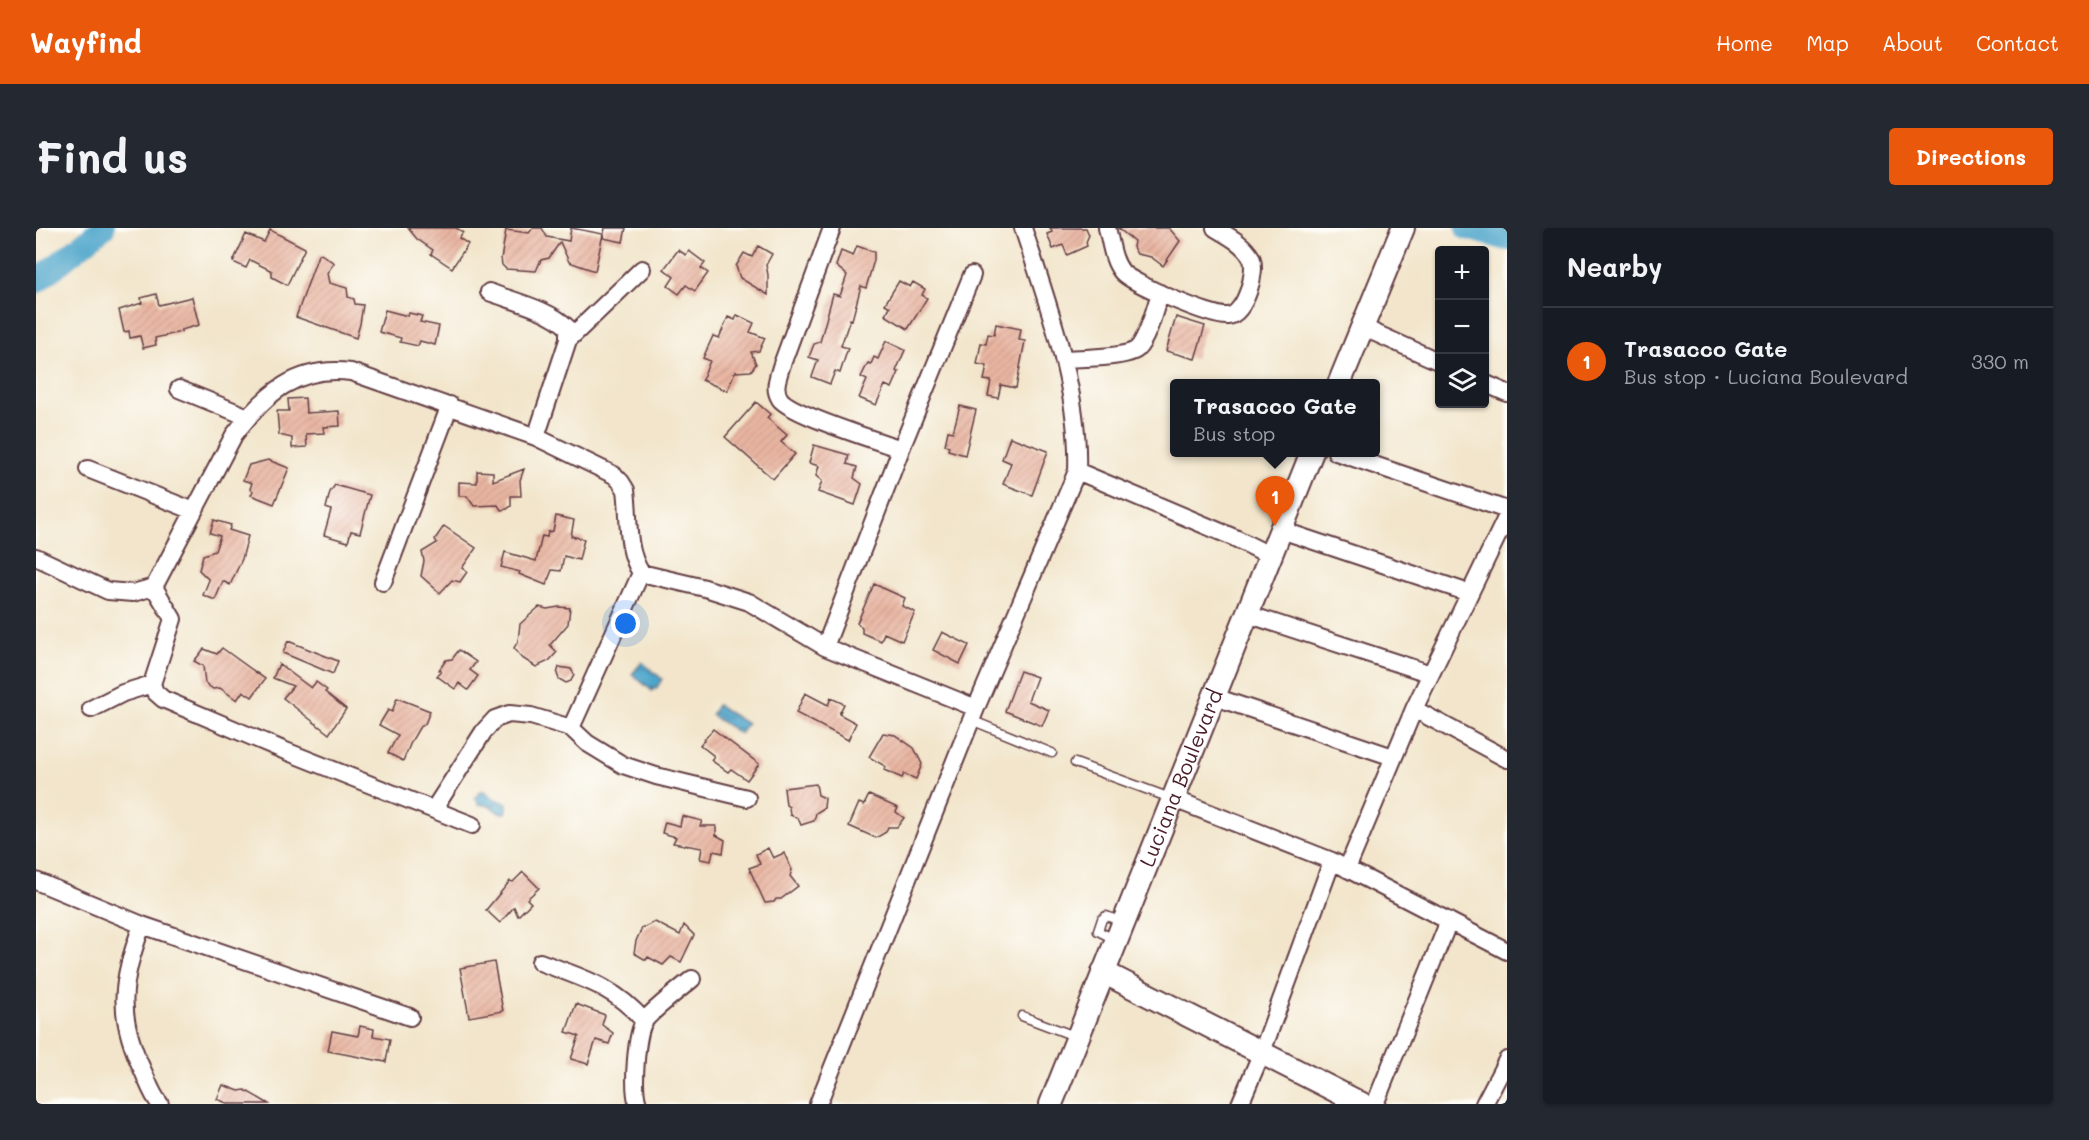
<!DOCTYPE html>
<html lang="en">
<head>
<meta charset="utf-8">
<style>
  :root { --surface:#171b24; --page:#242831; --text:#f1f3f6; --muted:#9ea1a6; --line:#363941; --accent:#ea580c }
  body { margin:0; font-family:Mali,sans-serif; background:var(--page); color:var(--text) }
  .controls { position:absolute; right:18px; top:18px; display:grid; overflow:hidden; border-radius:6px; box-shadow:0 2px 4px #0004 }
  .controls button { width:54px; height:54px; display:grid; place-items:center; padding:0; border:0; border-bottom:2px solid var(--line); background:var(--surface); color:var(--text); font:30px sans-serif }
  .you { position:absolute; left:590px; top:396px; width:21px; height:21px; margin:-15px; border:4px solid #fff; border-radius:50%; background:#1a73e8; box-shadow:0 0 0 9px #1a73e833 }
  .badge { display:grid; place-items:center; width:39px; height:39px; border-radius:50%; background:var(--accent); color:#fff; font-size:20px; font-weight:700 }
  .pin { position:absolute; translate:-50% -50px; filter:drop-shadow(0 2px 3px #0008) }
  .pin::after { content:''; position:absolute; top:32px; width:21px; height:18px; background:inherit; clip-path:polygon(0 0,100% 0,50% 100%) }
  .popup { position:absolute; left:1134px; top:151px; width:210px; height:78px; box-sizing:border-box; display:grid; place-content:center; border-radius:6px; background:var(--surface); filter:drop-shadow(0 2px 4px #0005); font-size:20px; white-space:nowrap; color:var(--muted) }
  .popup b { font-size:22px; color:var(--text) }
  .popup::after { content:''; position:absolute; left:50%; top:100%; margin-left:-12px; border:12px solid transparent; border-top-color:var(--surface) }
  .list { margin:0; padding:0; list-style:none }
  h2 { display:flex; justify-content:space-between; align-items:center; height:78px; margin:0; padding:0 24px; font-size:26px }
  h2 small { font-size:20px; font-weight:400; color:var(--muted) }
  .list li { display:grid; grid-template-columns:39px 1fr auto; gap:18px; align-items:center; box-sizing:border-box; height:108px; padding:0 24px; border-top:2px solid var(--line) }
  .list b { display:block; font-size:22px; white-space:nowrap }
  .list p { margin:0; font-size:20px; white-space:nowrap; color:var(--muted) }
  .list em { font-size:20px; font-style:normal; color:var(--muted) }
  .icon { flex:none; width:33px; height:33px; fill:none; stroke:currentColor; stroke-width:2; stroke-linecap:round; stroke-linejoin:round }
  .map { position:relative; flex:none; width:1471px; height:876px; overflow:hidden; border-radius:6px }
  header { display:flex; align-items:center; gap:36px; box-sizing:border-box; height:84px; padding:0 30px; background:var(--accent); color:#fff }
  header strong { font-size:28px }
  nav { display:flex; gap:33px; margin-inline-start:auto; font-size:21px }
  .intro { display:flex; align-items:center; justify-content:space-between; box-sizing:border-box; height:144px; padding:0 36px }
  h1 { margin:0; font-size:42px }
  .button { padding:15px 27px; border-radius:6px; background:var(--accent); color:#fff; font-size:21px; font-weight:700 }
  main { display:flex; gap:36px; padding:0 36px }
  aside { flex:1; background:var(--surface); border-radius:6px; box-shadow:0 2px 4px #0004 }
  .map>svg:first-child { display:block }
  .water { fill:url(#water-waves); stroke:#4c627b; stroke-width:1.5 }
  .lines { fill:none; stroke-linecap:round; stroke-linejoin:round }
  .river { stroke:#4ea5cb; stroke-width:24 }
  .building { fill:url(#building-hatch) }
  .lane-casing { stroke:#633d43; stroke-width:11 }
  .street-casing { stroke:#633d43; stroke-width:20 }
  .secondary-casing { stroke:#633d43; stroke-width:26 }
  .lane { stroke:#fff; stroke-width:8 }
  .street { stroke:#fff; stroke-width:16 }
  .secondary { stroke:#fff; stroke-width:22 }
  .labels { text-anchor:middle; stroke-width:4.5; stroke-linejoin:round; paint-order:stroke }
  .street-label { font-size:21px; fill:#4a1f2b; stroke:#fdfcf7 }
</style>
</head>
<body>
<header>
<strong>Wayfind</strong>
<nav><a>Home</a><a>Map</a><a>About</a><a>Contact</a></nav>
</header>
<div class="intro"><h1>Find us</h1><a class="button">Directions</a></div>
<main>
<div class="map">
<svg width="1471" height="876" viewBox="0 0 1471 876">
  <defs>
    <pattern id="water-waves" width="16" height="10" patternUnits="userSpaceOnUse" patternTransform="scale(1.5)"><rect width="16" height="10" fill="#4ea5cb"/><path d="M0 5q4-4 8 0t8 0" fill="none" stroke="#4386a5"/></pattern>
    <pattern id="building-hatch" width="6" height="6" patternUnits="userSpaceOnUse" patternTransform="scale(1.5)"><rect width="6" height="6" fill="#e9b5a1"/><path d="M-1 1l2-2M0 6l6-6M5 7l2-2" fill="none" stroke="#c99b8b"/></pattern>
  </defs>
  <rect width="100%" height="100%" fill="#fdfcf7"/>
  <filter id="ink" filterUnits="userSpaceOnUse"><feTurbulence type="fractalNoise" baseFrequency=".0167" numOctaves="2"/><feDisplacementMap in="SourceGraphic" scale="12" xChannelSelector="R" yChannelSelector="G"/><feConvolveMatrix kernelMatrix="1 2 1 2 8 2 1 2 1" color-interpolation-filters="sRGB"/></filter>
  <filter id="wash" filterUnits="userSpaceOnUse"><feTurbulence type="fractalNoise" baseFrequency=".008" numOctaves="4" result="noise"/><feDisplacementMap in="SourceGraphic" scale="24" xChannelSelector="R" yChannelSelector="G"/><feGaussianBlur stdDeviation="1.35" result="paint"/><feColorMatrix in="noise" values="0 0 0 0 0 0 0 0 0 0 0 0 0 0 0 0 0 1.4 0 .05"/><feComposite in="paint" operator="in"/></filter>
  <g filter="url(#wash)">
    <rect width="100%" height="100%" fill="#f2e5cb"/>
    <path class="water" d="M606,434L626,451L620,461L618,460L616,463L596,446Z
      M681,477L711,496L704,506L675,487Z
      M444,563H448L459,571L471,575V581L469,585H463L454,578L443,576L439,570Z"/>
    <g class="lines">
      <path class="river" d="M1431,0L1471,11
        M0,54L67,0"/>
    </g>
    <g id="blocks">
      <path class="building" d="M372,0H420L427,4L423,10L432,16L416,40L395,26L397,22L381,11Z
        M497,0H506L511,9L533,13L535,0L567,6L559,43L533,34L524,14L513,30L505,32L500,43L470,41L466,37L465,31L470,2L493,5Z
        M569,0H590L587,14L567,10Z
        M1014,0H1050L1053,7L1050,14L1051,18L1031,27L1027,17L1017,21L1011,6L1016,4Z
        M1082,0H1133L1144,13L1127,38L1115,29L1101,26L1097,19L1098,13Z
        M234,2L269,20L251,57L236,49V43L214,32L210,40L197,34L210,6L228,14Z
        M722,18L736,26L730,37L732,47V67L704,50L700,38L708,25L716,29Z
        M821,18L838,24V32L830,60L825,58L816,92L814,91L805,118L812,120L804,145L799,143L794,156L776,149L782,132L773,129L778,116L784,114L797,66L804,68L811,47L800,38L805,23L817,28Z
        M642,22L650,27L653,23L669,35L665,40L672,45L659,63L650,57L643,66L632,58L638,49L628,41Z
        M285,26L298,35L291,45L293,55L311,60L312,69L318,71L319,76L327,77L324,96L320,110L260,89L282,27Z
        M863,53L874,59L877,54L889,61L886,67L891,70L872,101L849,87L854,79L849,76Z
        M120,66L123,77L156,69L163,97L145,102V104L119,110L120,117L107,120L104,108L94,110L93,103L88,104L83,82L106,75L105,70Z
        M349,82L372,88L373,85L386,88L384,94L403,98L399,117L384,113L382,118L364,114L365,110L343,104Z
        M701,87L718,95L714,104L729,110L723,123L715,124L720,136L715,143L699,144L691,163L666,152L674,133L667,130L677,108L683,110L692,89L699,92Z
        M1140,89L1169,98L1159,131L1130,123Z
        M960,96L985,101L983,112L989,113L980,160L965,157L962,170L952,168L955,153L948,152L951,138L941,136L945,115L950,116L952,106L958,107Z
        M850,113L869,122L860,143L863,144L856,160L849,157L840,177L823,170L831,152L825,149L832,135L835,136L838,129L842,131Z
        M269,170L270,185L303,183L304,198L287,199L288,205L270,206L271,219L256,220V210L243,207L241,183H253L252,171Z
        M720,174L734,186L731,190L751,207L745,214L759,226L737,251L689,209Z
        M924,178L940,182L929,227L912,222L913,218L909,217L912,203L917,204Z
        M974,209L1012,223L996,267L967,256L975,235L966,231Z
        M778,217L813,227L811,236L821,239L818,250L826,256L819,277L782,264L786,253L780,248L783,238L773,235Z
        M232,232L253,240L238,276L215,267L217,263L214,261L216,255L207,252L213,237Z
        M488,241L484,252L485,268H475V278L471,281L465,282L462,277L438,278L431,268H423V254L441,255V243L457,244V253Z
        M299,257L334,267L324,305L315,303L312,314L288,307L295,282L290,280L294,264Z
        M520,288L538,292L535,308L548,311L543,332L528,328L525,343L516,342L510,357L483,346L484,344L465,339L469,324L500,333L506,308L511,309L512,304L517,303Z
        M178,292L195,297L193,302L212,308L206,331L194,357L187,353L179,372L167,367L173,352L163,342L167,327L179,323L184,308L174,305Z
        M408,298L440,320L426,340L431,344L424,354L416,352L404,365L385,348L388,333L386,324L401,315L399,311Z
        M838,356L869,370L866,378L879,384L866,413L848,405L845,413L826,405V399L821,395Z
        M503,379L511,381L523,379L534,380L532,396L514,417L521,424L513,433L500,439L486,430L478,420L482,413L484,396Z
        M906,404L933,417L924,436L897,422Z
        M252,413L302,433L297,446L247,425Z
        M186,420L229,451L216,469L207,463L201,472L184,460L177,461L169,455L167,438L158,433L168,421L181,426Z
        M423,422L440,434L434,442L442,448L432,462L423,455L419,461L401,448L405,443L403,442L410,432L416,431Z
        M243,436L275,460L280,454L291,462L289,464L310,481L293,506L247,470L257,458L237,450Z
        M523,439L535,441L538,446L535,453L530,455L523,451L521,446Z
        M984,443L1001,449L992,473L1013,482L1006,498L969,483Z
        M769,465L792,477L795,470L808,476L803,486L820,495L812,512L760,485Z
        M361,470L394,483L389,496L383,500L376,512L367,533L352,525L362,507L343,497L352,482L356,484Z
        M677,501L723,536L711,552L695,541L692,544L675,532L678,528L664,517Z
        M847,505L859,507L878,520L886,536L880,551L868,546L866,550L848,542L849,538L833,529Z
        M780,556L782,567L789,570L788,580L780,585L778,593L765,597L762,590L754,587L753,579L750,577L748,560Z
        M833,567L862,580L860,584L868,590L861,599H852L850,604L840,610L813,598L823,575L828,577Z
        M646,588L666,593L664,598H680V607L689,612L687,625L677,623L675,633L664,631L666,620L637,615L640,609L626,605L629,594L644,598Z
        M732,620L737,630L748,625L756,642L754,648L762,658L745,671H740L738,674L729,675L713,640L724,636L720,626Z
        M487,644L503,660L491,671L495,675L482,688L478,679L464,695L450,682L474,653L477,654Z
        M619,694L644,707L648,697L658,707L645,734L635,729L627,737L612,729L610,732L598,725L600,713L606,700Z
        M458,734L467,783L433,789L424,740Z
        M540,776L569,787L566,797L577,805L573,816L560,812L552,836L535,831L543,808L530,804Z
        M324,798L338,801L337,808L354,811L350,834L292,823L296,803L322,808Z
        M187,857L203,863L209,862L233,876H193L181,871Z"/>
    </g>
  </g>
  <g filter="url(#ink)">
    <use href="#blocks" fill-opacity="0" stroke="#633d43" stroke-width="1.5"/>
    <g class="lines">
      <g class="lane-casing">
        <path id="lane" d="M935,492L1016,525
          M1039,535L1137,571
          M1080,712L1062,703L1066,691L1070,688L1087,694
          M986,788L1041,809"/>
      </g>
      <g class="street-casing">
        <path id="street" d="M796,0L745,139C742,150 737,160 744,171C755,186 842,213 865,221
          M1071,0C1075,14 1076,32 1086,44C1095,55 1177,90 1192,88C1209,87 1222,42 1215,29C1207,15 1192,8 1179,0
          M453,64C477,73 515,82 532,100V112L500,209
          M1326,99L1404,134
          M532,112L606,41
          M1027,131C1042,130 1091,130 1101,121C1112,110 1119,80 1124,65
          M1448,155L1471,165
          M143,161L212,189
          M1300,224L1471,282
          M52,241L158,283
          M1041,243L1199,310L1235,328
          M1245,302L1433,365
          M0,329L72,363L97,365L118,359L198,207C229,166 261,137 315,144L500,209L578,247L585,254L590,262C594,291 589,319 605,345L669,360L713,374L789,419L940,480
          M347,354L414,177
          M118,359L137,391L116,456L119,464L127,471L247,522L436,597
          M1211,386L1395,446
          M789,419L865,221L936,47
          M1179,469L1357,529
          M55,481L87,465L116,456
          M1378,481L1471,531
          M535,500L605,345
          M1138,571L1296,633L1471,723
          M398,581L448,503L459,491L473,486L495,488L535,500L551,515L587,537L620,548L711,570
          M1311,641L1378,481L1471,288
          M0,653L106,697L374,789
          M106,697C85,755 80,786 107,843C112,854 116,867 124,876
          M504,734C546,750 578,758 608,793
          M602,876C596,861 600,804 609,792C619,780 643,762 656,751
          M782,876L940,480L1041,243C1044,162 1012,77 987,0
          M1204,876L1226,824L1296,633
          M1339,876L1413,693
          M1448,876L1471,832"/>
      </g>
      <g class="secondary-casing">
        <g id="secondary">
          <path d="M1303,156L1367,0"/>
          <path d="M1067,744L1326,876"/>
          <path id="s1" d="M1015,876L1276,224"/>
        </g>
      </g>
      <use href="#lane" class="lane"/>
      <use href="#street" class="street"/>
      <use href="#secondary" class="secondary"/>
    </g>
  </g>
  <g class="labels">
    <g class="street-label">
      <text dy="7" stroke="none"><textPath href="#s1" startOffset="351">Luciana Boulevard</textPath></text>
    </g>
  </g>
</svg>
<div class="controls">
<button>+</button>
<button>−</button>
<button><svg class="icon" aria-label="layers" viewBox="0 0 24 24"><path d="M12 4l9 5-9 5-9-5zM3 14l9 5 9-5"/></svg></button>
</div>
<div class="you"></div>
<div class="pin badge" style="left:1239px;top:298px">1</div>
<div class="popup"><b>Trasacco Gate</b>Bus stop</div>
</div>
<aside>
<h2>Nearby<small></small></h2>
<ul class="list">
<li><span class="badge">1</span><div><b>Trasacco Gate</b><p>Bus stop · Luciana Boulevard</p></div><em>330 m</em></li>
</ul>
</aside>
</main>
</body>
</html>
